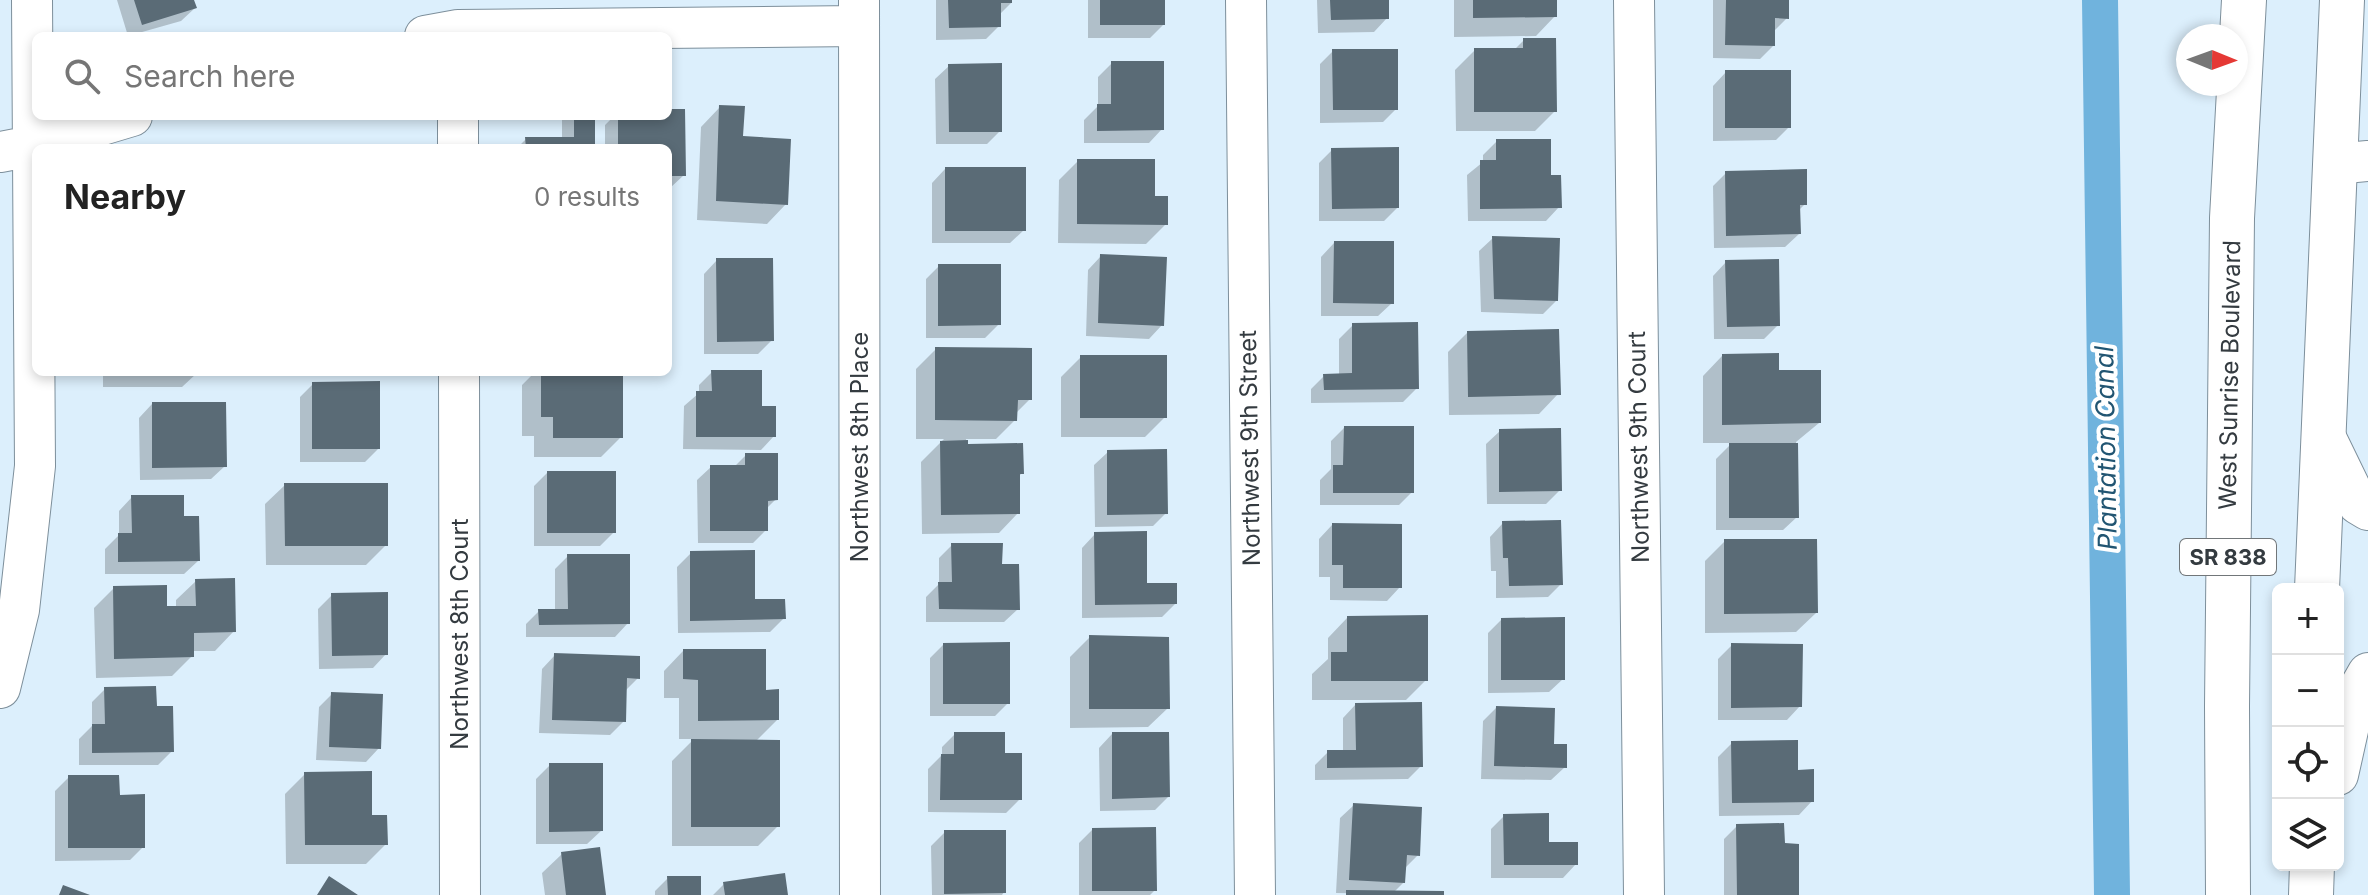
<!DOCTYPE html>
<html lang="en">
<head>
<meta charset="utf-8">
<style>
  :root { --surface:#fff; --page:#f6f6f6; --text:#222; --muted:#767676; --line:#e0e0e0 }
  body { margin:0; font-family:Inter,sans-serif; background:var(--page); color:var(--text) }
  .controls { position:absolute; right:24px; bottom:24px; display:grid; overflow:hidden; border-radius:12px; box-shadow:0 4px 12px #0003 }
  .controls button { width:72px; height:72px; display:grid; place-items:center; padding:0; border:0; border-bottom:2px solid var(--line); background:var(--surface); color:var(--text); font:40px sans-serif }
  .compass { position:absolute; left:2176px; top:24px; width:72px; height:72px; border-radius:50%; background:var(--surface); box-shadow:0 4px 12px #0003; rotate:91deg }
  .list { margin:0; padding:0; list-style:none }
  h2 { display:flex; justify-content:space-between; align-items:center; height:104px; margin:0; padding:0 32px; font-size:34px }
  h2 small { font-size:26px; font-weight:400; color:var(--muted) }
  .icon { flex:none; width:44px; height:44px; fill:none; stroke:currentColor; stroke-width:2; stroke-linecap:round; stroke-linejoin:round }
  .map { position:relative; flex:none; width:2368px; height:895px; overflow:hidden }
  .search { position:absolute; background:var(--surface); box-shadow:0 4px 12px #0003; left:32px; top:32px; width:640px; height:88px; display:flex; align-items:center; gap:20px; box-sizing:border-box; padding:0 28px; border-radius:12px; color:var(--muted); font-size:30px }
  .panel { position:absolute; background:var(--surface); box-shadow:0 4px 12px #0003; left:32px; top:144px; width:640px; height:232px; border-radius:12px }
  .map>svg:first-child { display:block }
  .shadow { fill:#0003 }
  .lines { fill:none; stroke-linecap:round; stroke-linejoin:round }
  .canal { stroke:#70b3dd; stroke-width:36 }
  .building { fill:#5a6b76 }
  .minor-casing { stroke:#7d8f9b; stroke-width:42 }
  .major-casing { stroke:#7d8f9b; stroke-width:46 }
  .minor { stroke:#fff; stroke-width:40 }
  .major { stroke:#fff; stroke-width:44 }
  .labels { text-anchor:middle; stroke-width:8; stroke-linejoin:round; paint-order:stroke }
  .shield { fill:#fff; stroke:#717679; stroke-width:2 }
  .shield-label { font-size:22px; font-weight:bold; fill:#343b40 }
  .street-label { font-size:24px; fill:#343b40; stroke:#fff }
  .water-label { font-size:26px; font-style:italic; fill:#215572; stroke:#fff }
</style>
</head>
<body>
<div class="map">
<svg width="2368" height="895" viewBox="0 0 2368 895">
  <rect width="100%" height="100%" fill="#dceffc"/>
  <path class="shadow" d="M117,0H192L195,8L181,21L128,36Z
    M936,0H1012V2L999,15V26L986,39L936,40Z
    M1088,0H1163V25L1150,38H1088Z
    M1317,0H1387V18L1374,32L1318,33Z
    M1454,0H1555V16L1536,36L1454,37Z
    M1713,0H1787V18L1773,32V46L1760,59L1713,58Z
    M1524,40L1555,111L1535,131H1456L1455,70L1475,50H1514Z
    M1333,51L1396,109L1383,122L1320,123V64Z
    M1112,63L1162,129L1149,143H1084V120L1098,106V77Z
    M949,66L1000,131L987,144H936L935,79Z
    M1726,72L1789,127L1776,140L1713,141V86Z
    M720,107L786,204L767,224L697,220L701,127Z
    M668,111L684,175L670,188H668V148H605V125L614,116H668Z
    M565,116H593V148H517L526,139H562V120Z
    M1497,141L1549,177L1559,207L1546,221H1468L1467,175L1483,162V155Z
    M1332,150L1398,207L1384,221H1319V163Z
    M1078,161L1153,198L1166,224L1146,244L1058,243L1059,180Z
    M945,169L1024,230L1010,243H932V183Z
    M1726,173L1805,204L1798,211L1799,234L1785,247L1714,248L1713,186Z
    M1493,238L1556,301L1543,314L1481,312L1479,251Z
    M1334,243L1392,303L1378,316H1321V257Z
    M1101,256L1162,325L1149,339L1086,336L1088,270Z
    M717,260L772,340L758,354H704V274Z
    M1726,262L1778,325L1764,339H1714L1713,276Z
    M939,266L999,324L985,338H926V279Z
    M1353,325L1417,388L1403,402L1311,403V389L1324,376H1339V339Z
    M1467,333L1558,394L1539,414L1449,415L1448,352Z
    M936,349L1030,399L1016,413L1015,420L996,439H966L967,446L1022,473L1018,477V513L999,533L922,534L921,462L944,439H916V369Z
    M1722,356L1777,372L1819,423L1796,442L1797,517L1783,530H1716V459L1732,443H1703V376Z
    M1081,357L1165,417L1145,437H1061V377Z
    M103,372H196V374L182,387H103Z
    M535,372H565L621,437L601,457H534V436H522V385Z
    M712,372L760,408L774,436L761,450L683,449L684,406L699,393V385Z
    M313,384L378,449L365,462H300V397Z
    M152,404L225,466L211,479L140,480L139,418Z
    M1344,428L1412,492L1399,505H1320V480L1331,469V441Z
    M1500,431L1560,490L1546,504H1487L1486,444Z
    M1108,452L1166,513L1153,526L1095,527L1094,465Z
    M746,455L776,499L766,509V530L753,543H698L697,480L711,467H734Z
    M547,473L614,532L600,546H534V486Z
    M285,485L386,545L366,565H266L265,504Z
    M132,497L182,518L198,561L184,574H105V549L119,535V511Z
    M1503,523L1561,584L1548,597L1496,598V571H1491L1490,537Z
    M1332,525L1400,587L1387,601L1330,600V577H1319V539Z
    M1095,534L1145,585L1175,604L1162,617L1082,618V548Z
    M1725,541L1816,613L1796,632L1705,633V561Z
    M952,545L1000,566L1018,609L1004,622H926V597L939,584V558Z
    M691,553L753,601L784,618L770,632L678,633L677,567Z
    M568,556L628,623L615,637H526V624L539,611H555V569Z
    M196,581L234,631L215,651H192V656L172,676L96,678L94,608L114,588L165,608H176V600Z
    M332,595L386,654L373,668L319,669L318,609Z
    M1347,618L1426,680L1406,700H1312V674L1328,659V638Z
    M1501,620L1563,679L1549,692L1488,693V633Z
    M1090,637L1168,708L1148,727L1070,728V657Z
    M943,645L1008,703L995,716H930V658Z
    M1732,645L1800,706L1787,720H1718V659Z
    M683,651L764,692L777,720L755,742L778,826L758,846H672V761L694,739H679V698H664V671Z
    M555,655L638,678L625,691L624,721L610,735L539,733L542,669Z
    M105,689L155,708L172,751L158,765H79V739L92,726V702Z
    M332,694L379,748L366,762L316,760L319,707Z
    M1356,704L1421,766L1408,779L1315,780V765L1328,752H1343V718Z
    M1496,708L1552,746L1565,767L1551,780L1481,779L1483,721Z
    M955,734L1003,755L1020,799L1006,813L928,812V769L942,755V747Z
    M1112,734L1168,797L1155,810L1100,811L1099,748Z
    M1732,743L1796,772L1812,801L1799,815L1719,816L1718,757Z
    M550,765L601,831L587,844H536V779Z
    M305,774L370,817L386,844L366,864H286L285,794Z
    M69,777L118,797L143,847L130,860L55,861V791Z
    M1354,805L1418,855L1404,869V882L1393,893L1442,895L1336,893L1340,818Z
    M1504,816L1547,844L1576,864L1563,878H1491V829Z
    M1737,826L1783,845L1797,895H1724V839Z
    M1092,830L1155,890L1150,895H1079V843Z
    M945,832L1004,892L1002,895H932L931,846Z
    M562,854L604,895H545L542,873Z
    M668,878L699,895H655V891Z
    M724,884L786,895H713Z"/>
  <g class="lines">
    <path class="canal" d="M2100,0L2112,895"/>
  </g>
  <path class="building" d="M134,0H194L197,8L142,25Z
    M948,0H1012V3H1001V27L949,28Z
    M1100,0H1165V25H1100Z
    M1330,0H1389V19L1331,20Z
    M1473,0H1557V17L1473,18Z
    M1726,0H1789V19L1775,18V46L1725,45Z
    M1523,38H1556L1557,112H1474V48H1523Z
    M1332,49H1398V110H1333Z
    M1111,61H1164V130L1097,131V104H1111Z
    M1002,63V132H949L948,64Z
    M1725,70H1791V128H1725Z
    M719,105L745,106L743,136L791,139L788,205L716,201Z
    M668,109H685L686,176H668V148H618V116H668Z
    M574,116H595V148H526L525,137H574Z
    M1496,139H1551V175H1561L1562,208L1480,209V160H1496Z
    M1399,147V208L1332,209L1331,148Z
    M1077,159H1155V196H1168V225L1077,224Z
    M945,167H1026V231H945Z
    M1807,169V205H1800L1801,234L1726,236L1725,171Z
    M1492,236L1560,238L1558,301L1494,299Z
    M1334,241H1394V304L1333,303Z
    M1100,254L1167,257L1164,326L1098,323Z
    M716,258H773L774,341L717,342Z
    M1779,259L1780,326L1727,327L1725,260Z
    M938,264H1001V325L938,326Z
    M1418,322L1419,389L1324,390L1323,374L1352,373V323Z
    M1559,329L1561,395L1468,397L1467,331Z
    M935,347L1032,348V400H1018L1017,421L935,420Z
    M1779,353V370H1821V423L1722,425V354Z
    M1080,355H1167V418H1080Z
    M711,370H762V406H776V437H696V391H712Z
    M541,372L623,373V438H553V417H541Z
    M380,381V449H312V382Z
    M152,402H226L227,467L152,468Z
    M1344,426H1414V493H1333V465H1343Z
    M1561,428L1562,491L1499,492V429Z
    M968,440V444L1023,443L1024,474H1020V514L941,515L940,441Z
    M1729,443H1798L1799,518H1729Z
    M1167,449L1168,514L1107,515V450Z
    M745,453H778V500L768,501V531H710V465H745Z
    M547,471H616V533H547Z
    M284,483H388V546H285Z
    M131,495H184V516H199L200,561L118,562V533H132Z
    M1561,520L1563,585L1509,586L1508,558H1503L1502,521Z
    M1332,523L1402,524V588H1343V565H1332Z
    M1147,531V583H1177V604L1095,605L1094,532Z
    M1724,539H1817L1818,613L1724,614Z
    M951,543H1003L1002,564H1019L1020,610L939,609L938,582H952Z
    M755,550V599H785L786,619L690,621V551Z
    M567,554H630V624L539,625L538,609H568Z
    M235,578L236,632L194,633V657L114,659L113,586L167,585V606H196L195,579Z
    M388,592V655L332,656L331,593Z
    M1428,615V681H1331V652H1347V616Z
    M1565,617V680H1501V618Z
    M1089,635L1169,637L1170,709H1089Z
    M1010,642V704H943V643Z
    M1731,643L1803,644L1802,707L1731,708Z
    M683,649H766V690L779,689V720L698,721V680L683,679Z
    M554,653L640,656V679L627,678L626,722L552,720Z
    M156,686L157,706H173L174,752L92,753V724H105L104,687Z
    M331,692L383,694L381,749L329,747Z
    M1422,702L1423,767L1327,768V750H1356L1355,703Z
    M1496,706L1555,708L1554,744H1567V768L1494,766Z
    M954,732H1005V753H1022V800H940L941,754H954Z
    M1112,732H1169L1170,797L1112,799Z
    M691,739L780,740V827H691Z
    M1798,740V770L1814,769V802L1732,803L1731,741Z
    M549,763H603V831L549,832Z
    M372,771V815H387L388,845H305L304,772Z
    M68,775H119L120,795L145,794V848H68Z
    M1353,803L1422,807L1420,856L1407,855L1405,883L1349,880Z
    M1549,813V842H1578V865H1504L1503,814Z
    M1784,823L1785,843L1799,844V895H1737L1736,824Z
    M1156,827L1157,891H1092V828Z
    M944,830H1006V893L944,894Z
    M600,847L606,895H566L561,852Z
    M785,873L788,895H725L723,882Z
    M329,876L358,895H317Z
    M667,876H701V895H668Z
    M63,885L90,895H59Z
    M1346,890L1444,891V895H1346Z"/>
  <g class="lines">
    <g class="minor-casing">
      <path id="minor" d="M859,0L860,895
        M1246,0L1255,895
        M1634,0L1644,895
        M425,36L458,30L859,26
        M458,116V148
        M0,152L32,146L132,116
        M2335,164L2368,161
        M459,372L460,895
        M2324,434L2358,504L2368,510
        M0,688L19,610L35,466L32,0
        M2338,775L2356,694L2368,673"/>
    </g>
    <g class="major-casing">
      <path id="major" d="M2317,589L2342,0
        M2228,895L2227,706L2232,218L2244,0
        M2311,895L2312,865"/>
    </g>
    <use href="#minor" class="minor"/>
    <use href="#major" class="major"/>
  </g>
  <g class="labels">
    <rect class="shield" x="2180" y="539" width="96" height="36" rx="6"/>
    <g class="shield-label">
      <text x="2228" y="565">SR 838</text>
    </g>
    <g class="street-label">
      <text transform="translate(2230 375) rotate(-89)" y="8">West Sunrise Boulevard</text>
      <text transform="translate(860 447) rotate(-90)" y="8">Northwest 8th Place</text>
      <text transform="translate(1639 447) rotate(-91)" y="8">Northwest 9th Court</text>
      <text transform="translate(1250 448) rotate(-91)" y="8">Northwest 9th Street</text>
      <text transform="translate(460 634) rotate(-90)" y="8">Northwest 8th Court</text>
    </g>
    <g class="water-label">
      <text transform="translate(2106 448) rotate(-91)" y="9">Plantation Canal</text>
    </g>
  </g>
</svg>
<div class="controls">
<button>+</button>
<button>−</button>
<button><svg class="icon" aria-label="locate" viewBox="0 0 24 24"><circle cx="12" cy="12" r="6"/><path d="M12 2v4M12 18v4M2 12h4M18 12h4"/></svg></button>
<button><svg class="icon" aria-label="layers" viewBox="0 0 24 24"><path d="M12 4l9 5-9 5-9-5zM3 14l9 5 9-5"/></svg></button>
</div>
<svg class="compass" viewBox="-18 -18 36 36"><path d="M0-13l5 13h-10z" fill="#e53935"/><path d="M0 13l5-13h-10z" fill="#767676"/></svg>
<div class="search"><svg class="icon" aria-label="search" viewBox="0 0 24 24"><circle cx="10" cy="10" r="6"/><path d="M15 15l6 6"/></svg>Search here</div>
<section class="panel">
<h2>Nearby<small>0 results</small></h2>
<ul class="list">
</ul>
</section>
</div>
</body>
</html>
